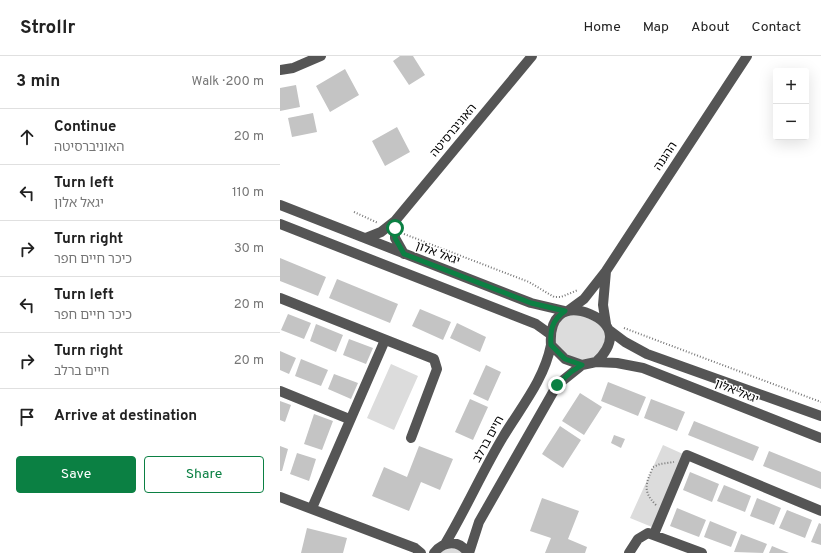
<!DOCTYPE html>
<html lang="en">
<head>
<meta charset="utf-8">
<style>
  :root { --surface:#fff; --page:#f2f2f2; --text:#222; --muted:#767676; --line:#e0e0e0; --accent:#0b8043 }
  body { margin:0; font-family:Overpass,"Noto Sans Hebrew",sans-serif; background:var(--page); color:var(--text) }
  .controls { position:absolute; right:12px; top:12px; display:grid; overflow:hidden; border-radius:4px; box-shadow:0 4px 16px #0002 }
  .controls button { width:36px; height:36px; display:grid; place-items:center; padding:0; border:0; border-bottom:1px solid var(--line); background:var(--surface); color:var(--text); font:20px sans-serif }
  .stop { position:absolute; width:12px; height:12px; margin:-9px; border:3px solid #0b8043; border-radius:50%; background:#fff }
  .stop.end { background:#0b8043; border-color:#fff; box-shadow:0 1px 4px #0008 }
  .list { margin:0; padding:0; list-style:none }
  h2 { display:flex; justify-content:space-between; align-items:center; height:52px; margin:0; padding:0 16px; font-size:17px }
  h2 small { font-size:13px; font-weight:400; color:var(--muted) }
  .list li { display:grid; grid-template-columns:26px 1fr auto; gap:12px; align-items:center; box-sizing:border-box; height:56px; padding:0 16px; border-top:1px solid var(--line) }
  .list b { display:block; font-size:15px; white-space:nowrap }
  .list p { margin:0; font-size:13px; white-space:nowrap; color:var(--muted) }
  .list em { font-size:13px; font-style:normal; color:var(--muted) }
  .actions { display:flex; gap:8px; padding:12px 16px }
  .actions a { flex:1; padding:9px 0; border:1px solid var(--accent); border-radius:4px; text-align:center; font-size:14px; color:var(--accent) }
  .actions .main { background:var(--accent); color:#fff }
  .icon { flex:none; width:22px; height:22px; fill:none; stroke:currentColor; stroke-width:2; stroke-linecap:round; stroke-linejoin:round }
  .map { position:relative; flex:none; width:541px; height:497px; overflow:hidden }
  header { display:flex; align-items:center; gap:24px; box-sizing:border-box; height:56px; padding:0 20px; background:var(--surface); border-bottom:1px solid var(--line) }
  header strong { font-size:19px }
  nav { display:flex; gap:22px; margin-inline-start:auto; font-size:14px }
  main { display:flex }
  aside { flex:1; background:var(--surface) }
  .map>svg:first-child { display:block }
  .green { fill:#dcdcdc }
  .building { fill:#c4c4c4 }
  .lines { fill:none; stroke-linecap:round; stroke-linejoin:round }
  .path { stroke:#777; stroke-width:2; stroke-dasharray:1 2; stroke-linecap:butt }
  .minor { stroke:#555; stroke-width:10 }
  .route { stroke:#0b8043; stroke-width:5 }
  .labels { text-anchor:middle; stroke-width:3; stroke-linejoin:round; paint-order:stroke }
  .street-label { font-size:12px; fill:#000; stroke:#fff }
</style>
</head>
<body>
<header>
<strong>Strollr</strong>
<nav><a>Home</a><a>Map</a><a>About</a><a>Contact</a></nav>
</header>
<main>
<aside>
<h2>3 min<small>Walk · 200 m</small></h2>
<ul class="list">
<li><svg class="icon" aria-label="ahead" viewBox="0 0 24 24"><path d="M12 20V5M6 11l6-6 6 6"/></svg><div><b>Continue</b><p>האוניברסיטה</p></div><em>20 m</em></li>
<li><svg class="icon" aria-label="left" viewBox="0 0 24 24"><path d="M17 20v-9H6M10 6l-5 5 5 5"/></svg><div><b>Turn left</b><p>יגאל אלון</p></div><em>110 m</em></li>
<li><svg class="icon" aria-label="right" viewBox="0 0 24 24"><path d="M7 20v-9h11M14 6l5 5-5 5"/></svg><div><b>Turn right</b><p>כיכר חיים חפר</p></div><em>30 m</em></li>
<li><svg class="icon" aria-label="left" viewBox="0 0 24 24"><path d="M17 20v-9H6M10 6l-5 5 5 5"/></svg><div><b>Turn left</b><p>כיכר חיים חפר</p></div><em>20 m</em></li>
<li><svg class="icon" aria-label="right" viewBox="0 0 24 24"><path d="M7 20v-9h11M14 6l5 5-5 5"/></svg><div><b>Turn right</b><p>חיים ברלב</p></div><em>20 m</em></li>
<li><svg class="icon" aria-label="arrive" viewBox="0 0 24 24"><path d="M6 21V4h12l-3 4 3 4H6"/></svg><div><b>Arrive at destination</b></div></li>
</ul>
<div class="actions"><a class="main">Save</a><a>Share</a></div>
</aside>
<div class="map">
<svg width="541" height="497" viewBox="0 0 541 497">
  <rect width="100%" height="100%" fill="#fff"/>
  <path class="green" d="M290,255L326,270L323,297L302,307L272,289L273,271Z
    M111,308L138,320L114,374L87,362Z
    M383,389L403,398L372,471L350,462Z
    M166,488L187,497H155Z"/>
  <path class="building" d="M120,0H133L145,19L129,29L113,5Z
    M65,13L79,39L50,56L36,30Z
    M16,29L20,51L0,55V32Z
    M33,57L37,76L12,81L8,62Z
    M117,71L130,96L105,110L92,85Z
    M0,202L46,221L38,240L0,225Z
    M57,223L118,248L110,267L49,242Z
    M140,253L171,266L163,284L132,270Z
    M8,258L31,267L24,283L1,274Z
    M177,267L206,281L200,296L170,282Z
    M36,268L63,279L56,296L30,285Z
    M69,283L93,292L86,308L63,299Z
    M0,295L16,302L9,318L0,314Z
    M21,303L48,314L41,330L15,320Z
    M206,309L221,316L208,345L193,338Z
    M54,318L78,327L71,343L48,333Z
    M328,326L366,341L358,360L321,345Z
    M300,337L322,351L304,379L282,365Z
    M190,343L208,351L193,384L175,376Z
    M371,343L405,356L397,375L364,362Z
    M0,345L11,349L5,366L0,364Z
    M34,358L53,365L42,394L24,388Z
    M414,365L479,391L473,405L408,379Z
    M280,370L301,384L283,412L262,398Z
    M334,379L345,383L341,392L331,387Z
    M0,390L8,393L2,415H0Z
    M139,390L173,403L160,434L141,426L129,455L92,440L104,411L127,421Z
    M489,395L541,416V433L483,410Z
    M17,397L36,403L29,425L10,418Z
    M410,416L439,428L432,446L403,434Z
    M444,429L471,440L465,456L437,445Z
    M262,442L299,455L288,483L307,491L305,497H265L271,482L250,475Z
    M477,442L501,452L494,469L470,460Z
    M397,452L426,464L419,481L390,470Z
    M507,454L532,464L525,482L499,472Z
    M430,465L457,476L451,491L424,481Z
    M539,467L541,468V489L531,486Z
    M27,472L67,482L63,497H21Z
    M461,478L487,488L483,497L454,496Z
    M492,490L509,497H489Z"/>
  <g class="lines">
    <path class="path" d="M74,156L98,167
      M124,178L249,226L274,241H281L298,234
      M344,272L541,346
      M376,449C362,435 366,427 373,411L380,408L394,406"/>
    <path class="minor" d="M0,14L13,12L41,0
      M0,149L251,247L285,255
      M115,165V182L124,198
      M0,168L256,268L270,278
      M86,182L101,176L115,165L252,0
      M326,215L323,249L326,268
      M0,242L154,303L157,313L131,382
      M289,254L304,243L326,215L467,0
      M329,274L345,286L367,298L541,360
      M316,306C335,288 336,269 310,258C283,247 269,262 271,289L285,303L302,309L316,306L337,307L363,312L541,382
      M0,335L69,363
      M0,441L135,492L141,497
      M32,452L105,284
      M374,478L407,399L541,455
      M165,488C186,453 202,416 223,381C241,351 264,324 271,289
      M154,497C163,485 179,483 188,497
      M189,497L199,466L268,345L277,329L302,309
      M349,497L358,483L368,477L422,497"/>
  </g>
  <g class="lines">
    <path class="route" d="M115,172V182L124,198L251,247L285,255C272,264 270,274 271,289L285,303L302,309L291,316L277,329"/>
  </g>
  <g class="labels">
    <g class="street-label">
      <text transform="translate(173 74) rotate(-50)" y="4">האוניברסיטה</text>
      <text transform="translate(385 100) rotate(-56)" y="4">ההגנה</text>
      <text transform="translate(158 197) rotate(21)" y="4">יגאל אלון</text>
      <text transform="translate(457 335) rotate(22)" y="4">יגאל אלון</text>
      <text transform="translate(208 383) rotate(-61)" y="4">חיים ברלב</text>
    </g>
  </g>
</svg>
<div class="controls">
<button>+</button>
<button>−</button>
</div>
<div class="stop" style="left:115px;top:172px"></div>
<div class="stop end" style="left:277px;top:329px"></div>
</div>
</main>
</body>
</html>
